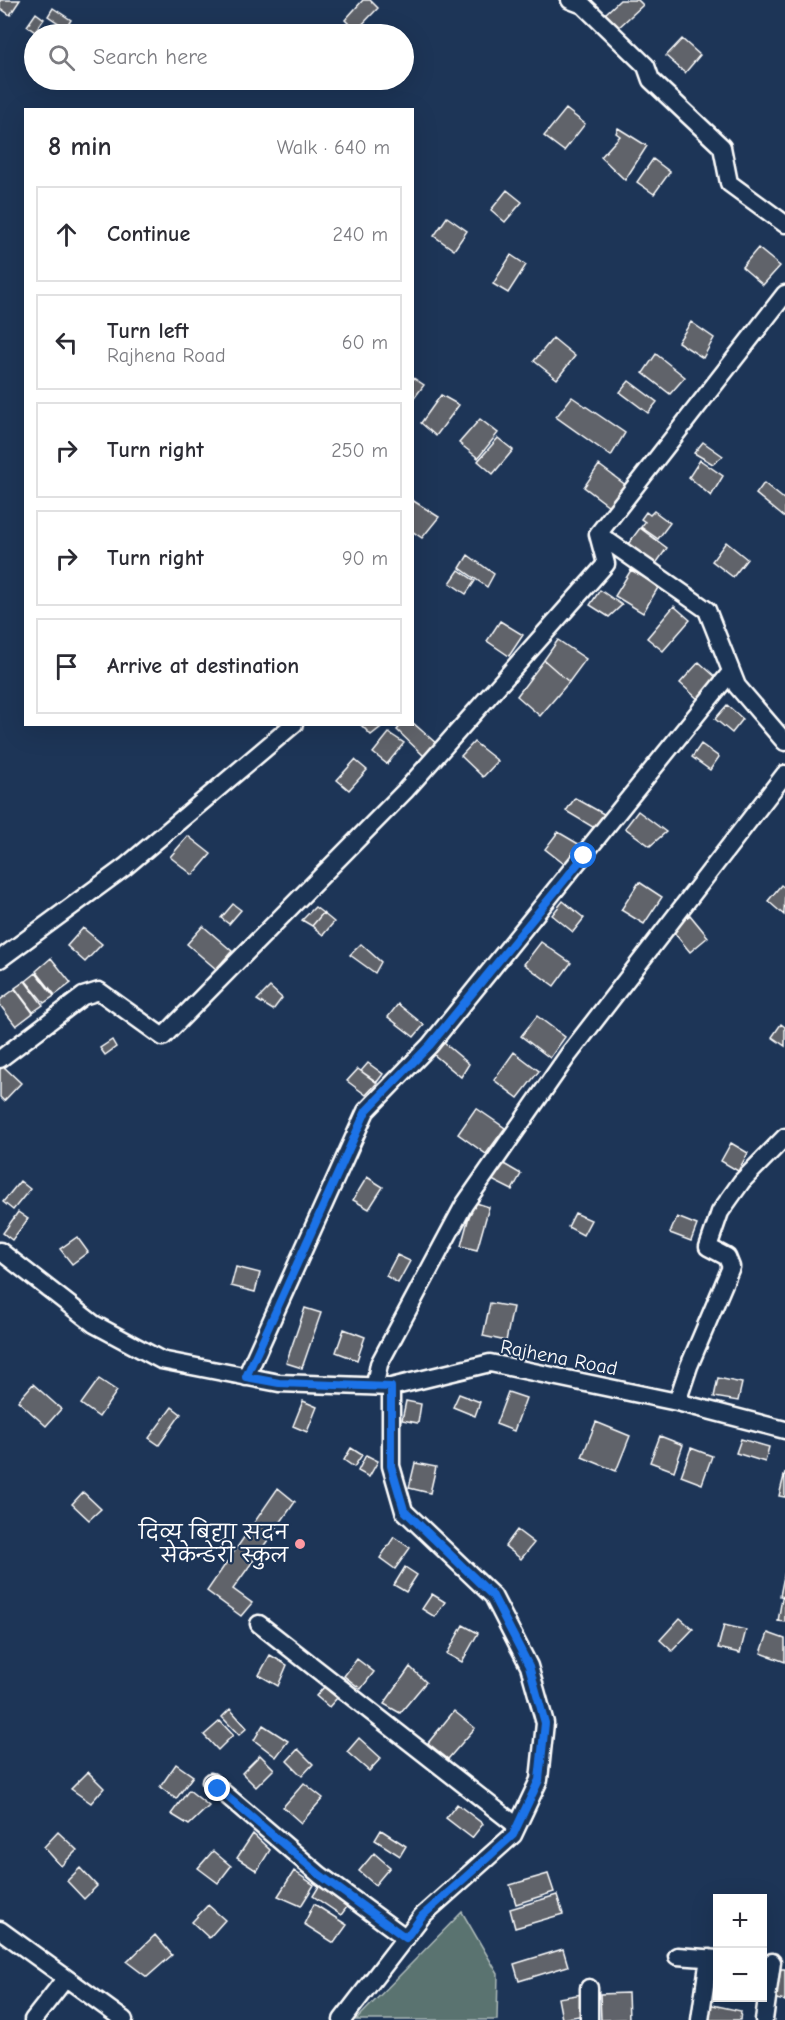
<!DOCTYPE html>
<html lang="en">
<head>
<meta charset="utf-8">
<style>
  :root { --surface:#fff; --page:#f7f7f7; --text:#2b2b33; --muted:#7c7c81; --line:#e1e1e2 }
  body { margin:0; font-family:"Comic Neue","Playpen Sans Deva",sans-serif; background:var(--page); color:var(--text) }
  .controls { position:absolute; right:18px; bottom:18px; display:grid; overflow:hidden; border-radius:0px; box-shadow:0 6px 24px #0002 }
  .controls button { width:54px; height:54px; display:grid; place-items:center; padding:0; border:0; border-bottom:2px solid var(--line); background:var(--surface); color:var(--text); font:30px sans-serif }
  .stop { position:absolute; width:18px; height:18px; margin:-14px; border:4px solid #1a73e8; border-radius:50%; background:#fff }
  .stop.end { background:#1a73e8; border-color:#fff; box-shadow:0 2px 6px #0008 }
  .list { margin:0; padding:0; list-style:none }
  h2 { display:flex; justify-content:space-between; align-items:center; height:78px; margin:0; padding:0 24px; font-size:26px }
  h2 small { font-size:20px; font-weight:400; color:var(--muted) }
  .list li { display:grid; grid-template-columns:39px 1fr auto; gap:18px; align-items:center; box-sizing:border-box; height:96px; margin:0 12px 12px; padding:0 12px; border:2px solid var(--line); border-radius:0px }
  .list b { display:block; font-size:22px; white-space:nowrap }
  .list p { margin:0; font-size:20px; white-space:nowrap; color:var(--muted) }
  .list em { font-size:20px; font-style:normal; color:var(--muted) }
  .icon { flex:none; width:33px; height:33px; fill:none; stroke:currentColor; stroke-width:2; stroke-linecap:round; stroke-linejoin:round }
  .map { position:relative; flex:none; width:785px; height:2020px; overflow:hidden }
  .search { position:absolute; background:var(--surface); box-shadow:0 6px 24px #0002; left:24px; top:24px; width:390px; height:66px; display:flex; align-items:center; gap:15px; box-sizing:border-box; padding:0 21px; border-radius:33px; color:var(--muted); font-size:22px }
  .panel { position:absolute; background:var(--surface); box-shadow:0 6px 24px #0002; left:24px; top:108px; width:390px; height:618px; border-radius:0px }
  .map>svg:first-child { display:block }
  .green { fill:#5a7370; stroke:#acb9b8; stroke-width:1.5 }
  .building { fill:#61646b; stroke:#fff; stroke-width:1.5 }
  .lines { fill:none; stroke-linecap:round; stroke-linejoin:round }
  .minor-casing { stroke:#fff; stroke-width:21 }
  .minor { stroke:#1d3557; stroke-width:16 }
  .route { stroke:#1a73e8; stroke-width:8 }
  .poi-dot { fill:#ff9aa2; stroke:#1d3557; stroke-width:2 }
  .labels { text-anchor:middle; stroke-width:4.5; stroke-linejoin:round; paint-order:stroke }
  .street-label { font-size:20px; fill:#fff; stroke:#1d3557 }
  .poi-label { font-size:20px; fill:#fff; stroke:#1d3557; text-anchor:end }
</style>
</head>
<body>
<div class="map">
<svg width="785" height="2020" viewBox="0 0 785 2020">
  <rect width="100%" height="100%" fill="#1d3557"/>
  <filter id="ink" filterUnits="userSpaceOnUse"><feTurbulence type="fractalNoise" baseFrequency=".0167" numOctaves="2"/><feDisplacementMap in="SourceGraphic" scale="12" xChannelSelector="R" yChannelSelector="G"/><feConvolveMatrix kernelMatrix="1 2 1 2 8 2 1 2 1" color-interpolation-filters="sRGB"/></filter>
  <g filter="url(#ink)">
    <path class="green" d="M462,1912L498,1974L497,2020H356Z"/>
    <path class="building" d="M0,0H20L10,15L0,8Z
      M363,0H370L378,8L356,31L345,20Z
      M620,0H638L643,5L618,28L605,14Z
      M53,8L71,20L66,28L48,16Z
      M36,13L44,19L35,32L27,26Z
      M682,39L700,55L685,73L666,56Z
      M566,109L585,124L564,151L544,136Z
      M618,128L647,146L625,180L601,157L620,136L616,133Z
      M653,159L670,172L654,194L637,182Z
      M507,190L522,202L505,222L491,210Z
      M447,217L467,231L454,250L434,236Z
      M758,248L780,266L763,285L742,267Z
      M511,255L526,265L508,293L493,284Z
      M691,322L714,338L703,358L678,342Z
      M553,338L575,356L557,379L534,361Z
      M656,354L685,377L670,394L643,373Z
      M412,377L424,385L412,401Z
      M629,381L657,402L648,413L620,392Z
      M441,395L459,405L436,436L421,423Z
      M572,397L625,433L611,456L556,417Z
      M480,419L498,433L478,458L459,443Z
      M498,438L513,450L493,474L478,461Z
      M703,442L723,456L713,464L694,453Z
      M700,460L723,476L711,496L689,477Z
      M599,465L627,486L613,509L584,487Z
      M764,483L785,500V518L756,494Z
      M412,500L439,517L422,538L412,531Z
      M654,511L670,523L658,539L641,527L645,522L641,519L646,512L650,515Z
      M640,528L667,548L655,565L628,544Z
      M726,542L747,559L733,577L712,561Z
      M468,555L494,574L487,587L460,568Z
      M459,570L475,581L466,594L450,583Z
      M631,570L659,586L643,613L615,596Z
      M600,590L622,605L609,617L590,605Z
      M674,606L690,620L663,651L647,638Z
      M500,621L523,635L509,656L487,641Z
      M558,640L586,659L569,682L544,660Z
      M544,660L569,682L540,716L517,696Z
      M699,662L719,680L700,701L680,683Z
      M727,705L743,719L732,733L715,719Z
      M412,722L438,745L425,757L397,730L402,724H412Z
      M360,724H385L371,735Z
      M389,733L404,743L387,764L373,753Z
      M474,742L498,761L483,777L461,756Z
      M701,744L719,757L710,770L692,757Z
      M355,760L367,770L349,790L337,780Z
      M575,798L604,814L596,829L566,811Z
      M638,811L666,832L650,846L625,828Z
      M558,832L582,846L568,867L545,849Z
      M188,836L211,854L193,875L170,857Z
      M639,882L662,897L644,924L621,910Z
      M781,885L785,888L784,915L768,901Z
      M563,901L584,918L573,932L552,915Z
      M233,904L241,910L229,924L221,918Z
      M315,907L323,913L312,926L302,920Z
      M323,913L334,922L323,935L312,926Z
      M690,915L708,937L690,952L672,930Z
      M203,926L232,951L216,969L187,944Z
      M83,928L102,944L85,962L67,946Z
      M541,942L571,963L554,986L524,964Z
      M361,944L381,962L375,973L350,955Z
      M51,958L71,983L55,995L36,971Z
      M36,973L54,996L44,1003L26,981Z
      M25,981L43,1005L33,1012L15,988Z
      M270,987L282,998L273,1010L257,1000Z
      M15,989L33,1013L16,1026L0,1005V1000Z
      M398,1004L424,1025L414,1037L388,1017Z
      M537,1016L565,1037L550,1058L521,1036Z
      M781,1024L785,1027V1046L772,1037Z
      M112,1040L116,1047L105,1055L100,1048Z
      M444,1043L469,1064L461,1077L433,1054Z
      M514,1052L539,1071L518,1098L494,1080Z
      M368,1063L383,1074L377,1082L361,1071Z
      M3,1066L21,1083L4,1101L0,1097V1069Z
      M358,1069L377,1083L366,1095L347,1081Z
      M476,1108L505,1128L486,1154L458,1134Z
      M731,1143L748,1153L738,1171L721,1161Z
      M502,1163L521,1174L512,1190L492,1180Z
      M367,1177L383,1187L369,1209L353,1200Z
      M20,1181L30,1189L13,1210L3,1202Z
      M473,1202L489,1207L477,1250L461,1246Z
      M18,1212L28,1219L12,1240L3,1233Z
      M575,1213L591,1220L583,1235L568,1227Z
      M677,1217L697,1225L691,1241L670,1233Z
      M77,1237L88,1252L72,1264L60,1249Z
      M397,1255L410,1261L398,1283L386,1276Z
      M236,1267L260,1273L255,1292L231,1286Z
      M490,1303L513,1307L506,1341L483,1336Z
      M305,1308L321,1313L302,1368L286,1363Z
      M344,1329L365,1337L357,1360L336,1352Z
      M718,1378L742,1383L738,1401L714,1397Z
      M99,1379L117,1391L99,1417L81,1404Z
      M33,1384L61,1409L46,1426L18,1401Z
      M508,1392L526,1398L514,1431L496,1424Z
      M459,1394L480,1402L475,1416L453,1407Z
      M303,1401L317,1407L307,1432L293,1426Z
      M406,1401L421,1404L418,1423L402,1420Z
      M172,1407L181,1414L159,1445L149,1438Z
      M596,1422L630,1436L616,1471L582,1457Z
      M660,1436L683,1445L674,1471L650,1462Z
      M741,1439L769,1447L765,1462L736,1453Z
      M351,1448L362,1455L354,1467L344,1460Z
      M691,1448L712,1456L702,1484L681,1476Z
      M366,1455L378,1461L369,1477L358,1471Z
      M415,1463L436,1467L430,1493L409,1488Z
      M785,1472V1497L779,1496Z
      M278,1488L295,1502L233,1589L252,1603L241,1616L207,1591Z
      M83,1492L101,1509L89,1520L72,1504Z
      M517,1530L534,1543L521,1559L505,1546Z
      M394,1537L410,1548L395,1569L380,1558Z
      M405,1567L417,1575L406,1592L394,1585Z
      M785,1571V1597L780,1596Z
      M432,1594L445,1602L435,1617L422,1609Z
      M782,1598H785V1622L778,1621Z
      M680,1618L693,1629L672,1651L660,1640Z
      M463,1625L478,1633L462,1662L447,1654Z
      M724,1625L746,1630L740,1653L718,1648Z
      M768,1633L785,1639V1662L761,1653Z
      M270,1655L287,1665L278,1686L259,1675Z
      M357,1659L374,1672L361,1689L344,1676Z
      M410,1667L426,1682L400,1713L384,1704Z
      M324,1687L337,1698L329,1707L316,1696Z
      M230,1709L247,1728L239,1735L222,1717Z
      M454,1711L475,1728L448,1759L428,1743Z
      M220,1721L233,1735L218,1750L204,1735Z
      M263,1725L288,1741L276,1757L254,1740Z
      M359,1738L381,1758L369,1771L347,1752Z
      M298,1749L313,1764L302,1776L287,1761Z
      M260,1755L274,1769L256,1787L242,1773Z
      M176,1764L193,1776L176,1799L160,1787Z
      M88,1772L104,1788L91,1803L71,1789Z
      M304,1783L323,1798L301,1823L283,1807Z
      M189,1790L209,1806L189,1825L171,1814Z
      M457,1804L483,1824L472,1838L446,1818Z
      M381,1830L406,1846L400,1856L375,1840Z
      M58,1832L77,1850L61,1866L44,1847Z
      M253,1834L270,1850L257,1871L237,1858Z
      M213,1851L231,1866L218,1883L198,1868Z
      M374,1853L390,1867L375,1885L359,1871Z
      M80,1868L97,1886L84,1899L67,1881Z
      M294,1871L314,1885L301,1906L278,1896Z
      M548,1874L554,1892L516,1904L510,1885Z
      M321,1883L350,1903L341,1915L313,1896Z
      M557,1895L563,1914L515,1928L510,1909Z
      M314,1904L347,1925L334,1943L304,1924Z
      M208,1905L225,1920L209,1938L192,1922Z
      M155,1935L172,1955L147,1977L127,1962Z
      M563,1949L568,1966L519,1981L514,1964Z
      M779,1969H785V2001L776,1999Z
      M628,1993L629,2019L601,2020L600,1994Z
      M582,1994L585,2015L562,2019L558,1998Z
      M708,2004L741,2011L740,2020H709Z"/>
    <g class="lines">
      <g class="minor-casing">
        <path id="minor" d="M570,0L583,5L646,66L651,80L722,147L729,183L785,224
          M785,294L598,534L707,610L737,686L785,742
          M0,959L125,867L294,724
          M0,1059L83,996L99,991L163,1037L405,791L606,564L598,534
          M0,1251L94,1324L161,1360L279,1383L391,1387L490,1363L677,1402L785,1430
          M246,1377L366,1111L430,1045L731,672
          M375,1385L379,1364L464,1205L569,1054L785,774
          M677,1402L689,1366L731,1267L727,1257L708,1247L720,1212L742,1181L785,1137
          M259,1624L517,1826
          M211,1782L320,1875L406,1938
          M0,1930L124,2020
          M677,1956L718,1959
          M33,2020L65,1979
          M342,2020L422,1916L513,1835L539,1780L545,1723L529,1666L493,1596L404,1511L391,1466V1387
          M589,2020V1988
          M700,2020L709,1958
          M764,2020L772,1962"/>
      </g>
      <use href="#minor" class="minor"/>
    </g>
  </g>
  <g class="lines" filter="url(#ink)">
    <path class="route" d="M218,1789L320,1875L406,1938L422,1916L513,1835L539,1780L545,1723L529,1666L493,1596L404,1510L391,1466V1387L279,1383L246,1377L366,1111L430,1045L584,856"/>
  </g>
  <circle class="poi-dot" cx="300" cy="1544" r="6"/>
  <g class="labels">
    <g class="street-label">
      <text transform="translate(559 1357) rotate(11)" y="7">Rajhena Road</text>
    </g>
    <g class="poi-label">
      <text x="288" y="1539">दिव्य बिद्या सदन<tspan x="288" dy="23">सेकेन्डेरी स्कुल</tspan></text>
    </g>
  </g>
</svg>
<div class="controls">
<button>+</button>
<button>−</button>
</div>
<div class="stop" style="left:584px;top:856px"></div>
<div class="stop end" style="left:218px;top:1789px"></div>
<div class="search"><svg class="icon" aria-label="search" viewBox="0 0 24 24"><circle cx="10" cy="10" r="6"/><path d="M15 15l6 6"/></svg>Search here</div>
<section class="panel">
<h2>8 min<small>Walk · 640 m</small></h2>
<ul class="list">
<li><svg class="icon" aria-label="ahead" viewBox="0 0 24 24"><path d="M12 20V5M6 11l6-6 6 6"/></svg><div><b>Continue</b></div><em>240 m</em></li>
<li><svg class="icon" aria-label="left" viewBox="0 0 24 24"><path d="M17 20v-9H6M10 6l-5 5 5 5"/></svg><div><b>Turn left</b><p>Rajhena Road</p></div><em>60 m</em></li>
<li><svg class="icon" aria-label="right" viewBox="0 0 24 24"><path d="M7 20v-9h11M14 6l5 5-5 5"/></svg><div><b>Turn right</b></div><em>250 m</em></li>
<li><svg class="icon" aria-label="right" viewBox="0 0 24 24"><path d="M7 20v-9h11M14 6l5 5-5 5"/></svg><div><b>Turn right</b></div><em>90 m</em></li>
<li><svg class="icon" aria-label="arrive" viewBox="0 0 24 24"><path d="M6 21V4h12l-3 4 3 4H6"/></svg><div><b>Arrive at destination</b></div></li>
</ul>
</section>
</div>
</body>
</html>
